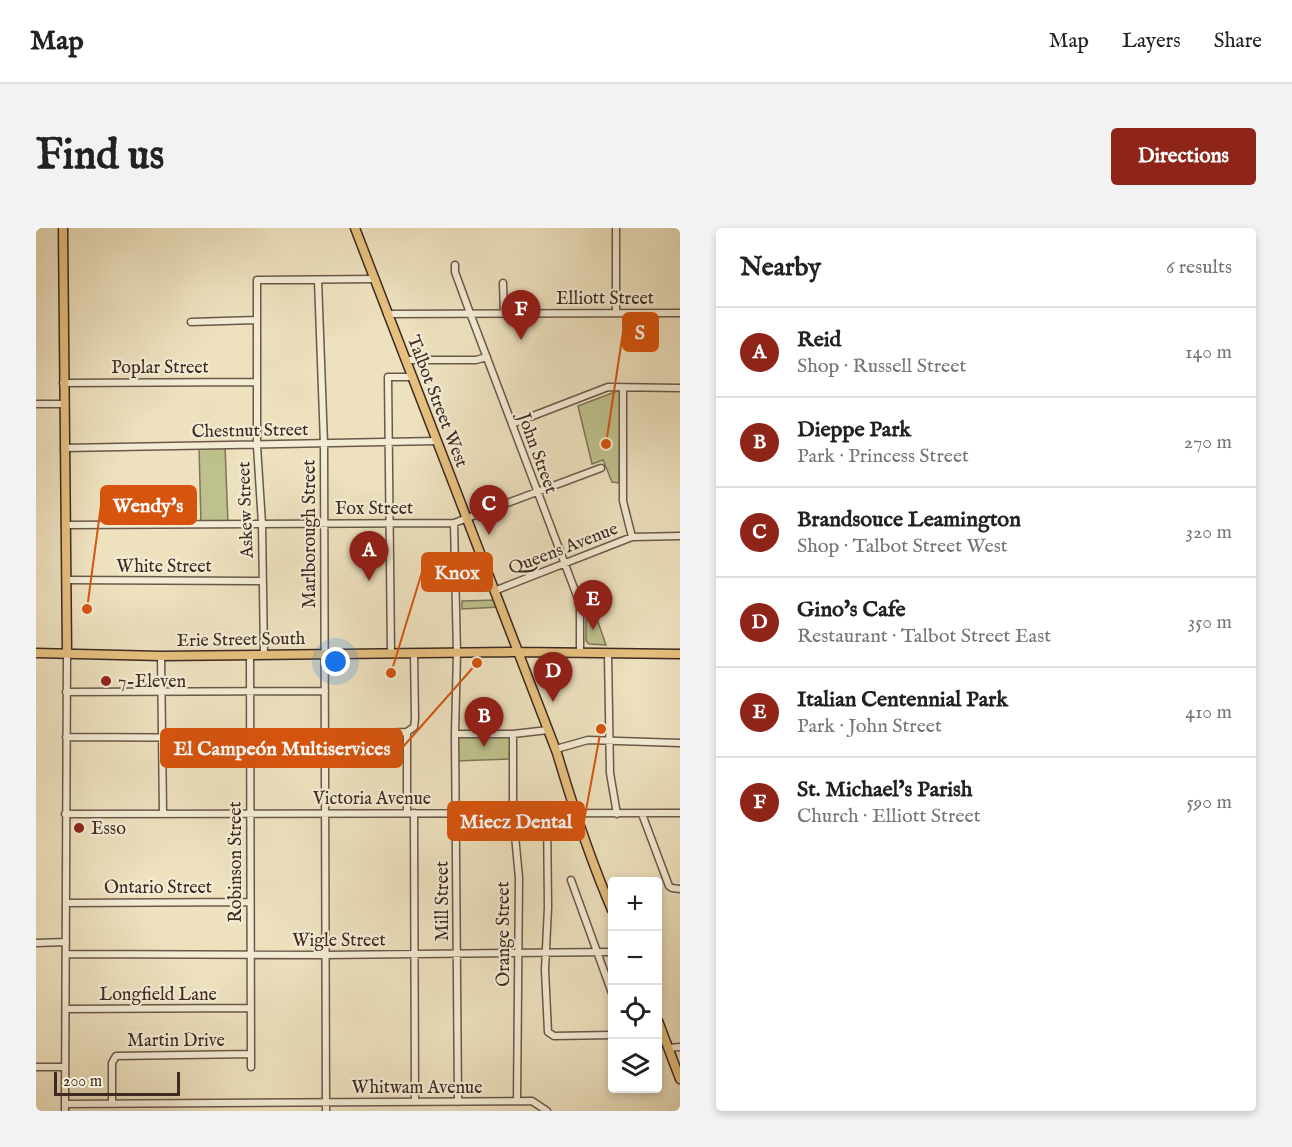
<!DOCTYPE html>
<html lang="en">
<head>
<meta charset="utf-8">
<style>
  :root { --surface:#fff; --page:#f2f2f2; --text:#222; --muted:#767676; --line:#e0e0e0; --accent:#8f2418 }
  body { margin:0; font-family:"IM FELL English",serif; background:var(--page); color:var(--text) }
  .controls { position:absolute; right:18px; bottom:18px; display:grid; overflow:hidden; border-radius:6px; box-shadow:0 3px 9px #0003 }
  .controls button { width:54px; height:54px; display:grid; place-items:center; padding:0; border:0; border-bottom:2px solid var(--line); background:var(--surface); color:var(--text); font:30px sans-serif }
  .scale { position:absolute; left:18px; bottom:15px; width:126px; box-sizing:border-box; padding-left:6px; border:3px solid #3f2a22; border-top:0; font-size:16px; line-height:21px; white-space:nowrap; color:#3f2a22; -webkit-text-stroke:4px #f3ecd5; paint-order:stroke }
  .you { position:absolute; left:300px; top:434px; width:21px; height:21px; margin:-15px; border:4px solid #fff; border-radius:50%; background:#1a73e8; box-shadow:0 0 0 9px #1a73e833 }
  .badge { display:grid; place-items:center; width:39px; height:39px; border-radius:50%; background:var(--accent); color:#fff; font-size:20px; font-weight:700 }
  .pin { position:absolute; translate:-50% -50px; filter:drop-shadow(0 2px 3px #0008) }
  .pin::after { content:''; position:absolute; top:32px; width:21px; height:18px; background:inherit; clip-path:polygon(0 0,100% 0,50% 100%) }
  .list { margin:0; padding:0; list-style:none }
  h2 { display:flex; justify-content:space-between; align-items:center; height:78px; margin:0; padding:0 24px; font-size:26px }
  h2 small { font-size:20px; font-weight:400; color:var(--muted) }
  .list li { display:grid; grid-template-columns:39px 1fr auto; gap:18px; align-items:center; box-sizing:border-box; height:90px; padding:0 24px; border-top:2px solid var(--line) }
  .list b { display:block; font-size:22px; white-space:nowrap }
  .list p { margin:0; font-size:20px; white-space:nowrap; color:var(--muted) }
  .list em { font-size:20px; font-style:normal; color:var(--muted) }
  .icon { flex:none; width:33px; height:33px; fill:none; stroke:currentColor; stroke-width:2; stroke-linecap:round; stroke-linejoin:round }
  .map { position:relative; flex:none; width:644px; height:883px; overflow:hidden; border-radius:6px }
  header { display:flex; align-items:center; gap:36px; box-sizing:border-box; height:84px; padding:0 30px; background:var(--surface); border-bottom:2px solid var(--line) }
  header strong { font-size:28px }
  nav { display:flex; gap:33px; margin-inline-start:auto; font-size:21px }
  .intro { display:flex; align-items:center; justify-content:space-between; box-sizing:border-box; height:144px; padding:0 36px }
  h1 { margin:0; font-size:42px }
  .button { padding:15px 27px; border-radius:6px; background:var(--accent); color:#fff; font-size:21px; font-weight:700 }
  main { display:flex; gap:36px; padding:0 36px }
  aside { flex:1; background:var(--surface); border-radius:6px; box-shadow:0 3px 9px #0003 }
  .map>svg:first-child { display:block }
  .green { fill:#bec18d; stroke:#7e7658; stroke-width:1.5 }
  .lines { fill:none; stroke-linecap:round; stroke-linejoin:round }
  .minor-casing { stroke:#6a5849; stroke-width:9 }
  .major-casing { stroke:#3f2a22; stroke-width:11 }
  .minor { stroke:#f3ecd5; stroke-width:6 }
  .major { stroke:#e6c07f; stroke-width:8 }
  .poi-dot { fill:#8f2418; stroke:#f3ecd5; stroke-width:2 }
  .labels { text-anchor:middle; stroke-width:4.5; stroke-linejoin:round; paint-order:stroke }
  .street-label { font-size:18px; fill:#3f2a22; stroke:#f3ecd5 }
  .poi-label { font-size:18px; fill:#3f2a22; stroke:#f3ecd5; text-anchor:start }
  .leader { fill:none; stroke:#d7540e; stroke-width:2 }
  .callout-dot { fill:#d7540e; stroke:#f3ecd5; stroke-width:2 }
  .callout { fill:#d7540e; stroke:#d7540e; stroke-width:2 }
  .callout-label { font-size:20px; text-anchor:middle; font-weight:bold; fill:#fff }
</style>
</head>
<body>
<header>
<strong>Map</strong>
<nav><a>Map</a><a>Layers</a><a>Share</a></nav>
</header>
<div class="intro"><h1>Find us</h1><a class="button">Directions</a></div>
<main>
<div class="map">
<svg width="644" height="883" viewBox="0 0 644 883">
  <rect width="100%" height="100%" fill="#ede1be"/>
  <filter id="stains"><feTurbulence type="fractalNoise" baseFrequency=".00333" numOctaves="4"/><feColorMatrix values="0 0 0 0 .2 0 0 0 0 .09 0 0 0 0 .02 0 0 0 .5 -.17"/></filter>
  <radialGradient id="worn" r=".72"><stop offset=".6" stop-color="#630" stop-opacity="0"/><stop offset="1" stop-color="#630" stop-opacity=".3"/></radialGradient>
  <path class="green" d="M584,162L583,255L576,254L567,232L556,236L542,178Z
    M163,218H189L192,296H165Z
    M462,372L464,379L426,381V373Z
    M550,391H561L570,417L553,416L550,413Z
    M419,506H477V531L419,533Z"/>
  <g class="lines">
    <g class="minor-casing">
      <path id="minor" d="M580,0V84
        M419,37V44L434,85L544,376V425
        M282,52L288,216L290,883
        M467,55L468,86
        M351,86L644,85
        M155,94L220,92
        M369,132H440L451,129
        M27,155L221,154
        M587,160V273L596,309
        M0,176H28
        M476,196L572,159L644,160
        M28,220L400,213
        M418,295L421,425L419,506L422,874
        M29,297L418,295L565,240
        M30,352L226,353
        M458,363L596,309L644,308
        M355,426L352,149H375
        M572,426L574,545L581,586
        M214,427L215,839
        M228,427L226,296L221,218V52L339,51
        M125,428L127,585
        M30,464L289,463
        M371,504V585
        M419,506H477L512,502
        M477,506V586L483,650L481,873
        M30,509L213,510L371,504L378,499L379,491L378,425
        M520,521L552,512L644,515
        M378,585L379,874
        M511,585L512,679L509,742L512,804L518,808L576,807
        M29,586L644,585
        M606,586L633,658L636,660L644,661
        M535,652L576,765
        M30,675L214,674
        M0,715L30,714
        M30,726L290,727L576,724
        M30,781L214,780
        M632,820L644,819
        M0,839H29
        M29,876L496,873L511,883
        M76,876V835L80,828L215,826
        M29,883L31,425"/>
    </g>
    <g class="major-casing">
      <path id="major" d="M27,0L31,425
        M319,0L521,525C537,579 554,631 576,682
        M0,425L125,428L482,424L644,426
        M622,793L644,851"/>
    </g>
    <use href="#minor" class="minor"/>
    <use href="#major" class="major"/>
  </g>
  <g class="poi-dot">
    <circle cx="70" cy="453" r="6"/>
    <circle cx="43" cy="600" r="6"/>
  </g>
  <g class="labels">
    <g class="street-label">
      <text x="569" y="76">Elliott Street</text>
      <text x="124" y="145">Poplar Street</text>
      <text transform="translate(402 173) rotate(69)" y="6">Talbot Street West</text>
      <text transform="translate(214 202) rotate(-1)" y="6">Chestnut Street</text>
      <text transform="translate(502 225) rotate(70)" y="6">John Street</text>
      <text x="338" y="286">Fox Street</text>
      <text transform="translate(209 282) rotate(-92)" y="6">Askew Street</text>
      <text transform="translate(273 306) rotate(-90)" y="6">Marlborough Street</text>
      <text transform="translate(527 320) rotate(-21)" y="6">Queens Avenue</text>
      <text x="128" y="344">White Street</text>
      <text transform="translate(205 411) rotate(-1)" y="6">Erie Street South</text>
      <text x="336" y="576">Victoria Avenue</text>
      <text transform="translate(199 634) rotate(-90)" y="6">Robinson Street</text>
      <text x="122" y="665">Ontario Street</text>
      <text transform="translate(406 673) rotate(-90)" y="6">Mill Street</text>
      <text transform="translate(467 706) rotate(-90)" y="6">Orange Street</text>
      <text x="303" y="718">Wigle Street</text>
      <text x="122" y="772">Longfield Lane</text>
      <text x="140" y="818">Martin Drive</text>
      <text x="381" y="865">Whitwam Avenue</text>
    </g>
    <g class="poi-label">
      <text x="82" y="459">7-Eleven</text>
      <text x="55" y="606">Esso</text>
    </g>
  </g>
  <path class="leader" d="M570 216L587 104M51 381L65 277M355 445L386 344M441 435L366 520M565 501L548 593"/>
  <g class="callout-dot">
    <circle cx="570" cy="216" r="6"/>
    <circle cx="51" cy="381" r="6"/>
    <circle cx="355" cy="445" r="6"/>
    <circle cx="441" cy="435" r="6"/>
    <circle cx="565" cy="501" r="6"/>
  </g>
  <g class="callout">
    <rect x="587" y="85" width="35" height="38" rx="6"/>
    <rect x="65" y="258" width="95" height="38" rx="6"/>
    <rect x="386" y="325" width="70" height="38" rx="6"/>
    <rect x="125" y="501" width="241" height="38" rx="6"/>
    <rect x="412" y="574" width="136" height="38" rx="6"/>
  </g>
  <g class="callout-label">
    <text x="604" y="111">S</text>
    <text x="112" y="284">Wendy's</text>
    <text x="421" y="351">Knox</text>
    <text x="246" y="527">El Campeón Multiservices</text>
    <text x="480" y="600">Miecz Dental</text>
  </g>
  <rect width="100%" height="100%" filter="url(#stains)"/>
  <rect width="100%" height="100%" fill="url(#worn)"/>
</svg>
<div class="controls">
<button>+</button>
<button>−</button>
<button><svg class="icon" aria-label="locate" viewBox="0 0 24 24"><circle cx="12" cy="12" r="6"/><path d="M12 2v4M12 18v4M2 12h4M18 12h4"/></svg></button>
<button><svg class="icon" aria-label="layers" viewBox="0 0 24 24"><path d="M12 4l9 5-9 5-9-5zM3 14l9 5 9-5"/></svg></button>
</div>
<div class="scale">200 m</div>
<div class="you"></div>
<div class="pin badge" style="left:333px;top:353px">A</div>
<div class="pin badge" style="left:448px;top:519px">B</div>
<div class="pin badge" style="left:453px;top:307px">C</div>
<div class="pin badge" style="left:517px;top:474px">D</div>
<div class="pin badge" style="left:557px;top:402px">E</div>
<div class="pin badge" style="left:485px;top:112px">F</div>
</div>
<aside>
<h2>Nearby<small>6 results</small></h2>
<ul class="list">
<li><span class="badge">A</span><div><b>Reid</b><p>Shop · Russell Street</p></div><em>140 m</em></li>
<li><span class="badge">B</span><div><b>Dieppe Park</b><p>Park · Princess Street</p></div><em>270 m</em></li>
<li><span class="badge">C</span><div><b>Brandsouce Leamington</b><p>Shop · Talbot Street West</p></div><em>320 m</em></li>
<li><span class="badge">D</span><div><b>Gino's Cafe</b><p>Restaurant · Talbot Street East</p></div><em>350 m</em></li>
<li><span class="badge">E</span><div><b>Italian Centennial Park</b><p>Park · John Street</p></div><em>410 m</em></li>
<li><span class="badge">F</span><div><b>St. Michael's Parish</b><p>Church · Elliott Street</p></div><em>590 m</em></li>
</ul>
</aside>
</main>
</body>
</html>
